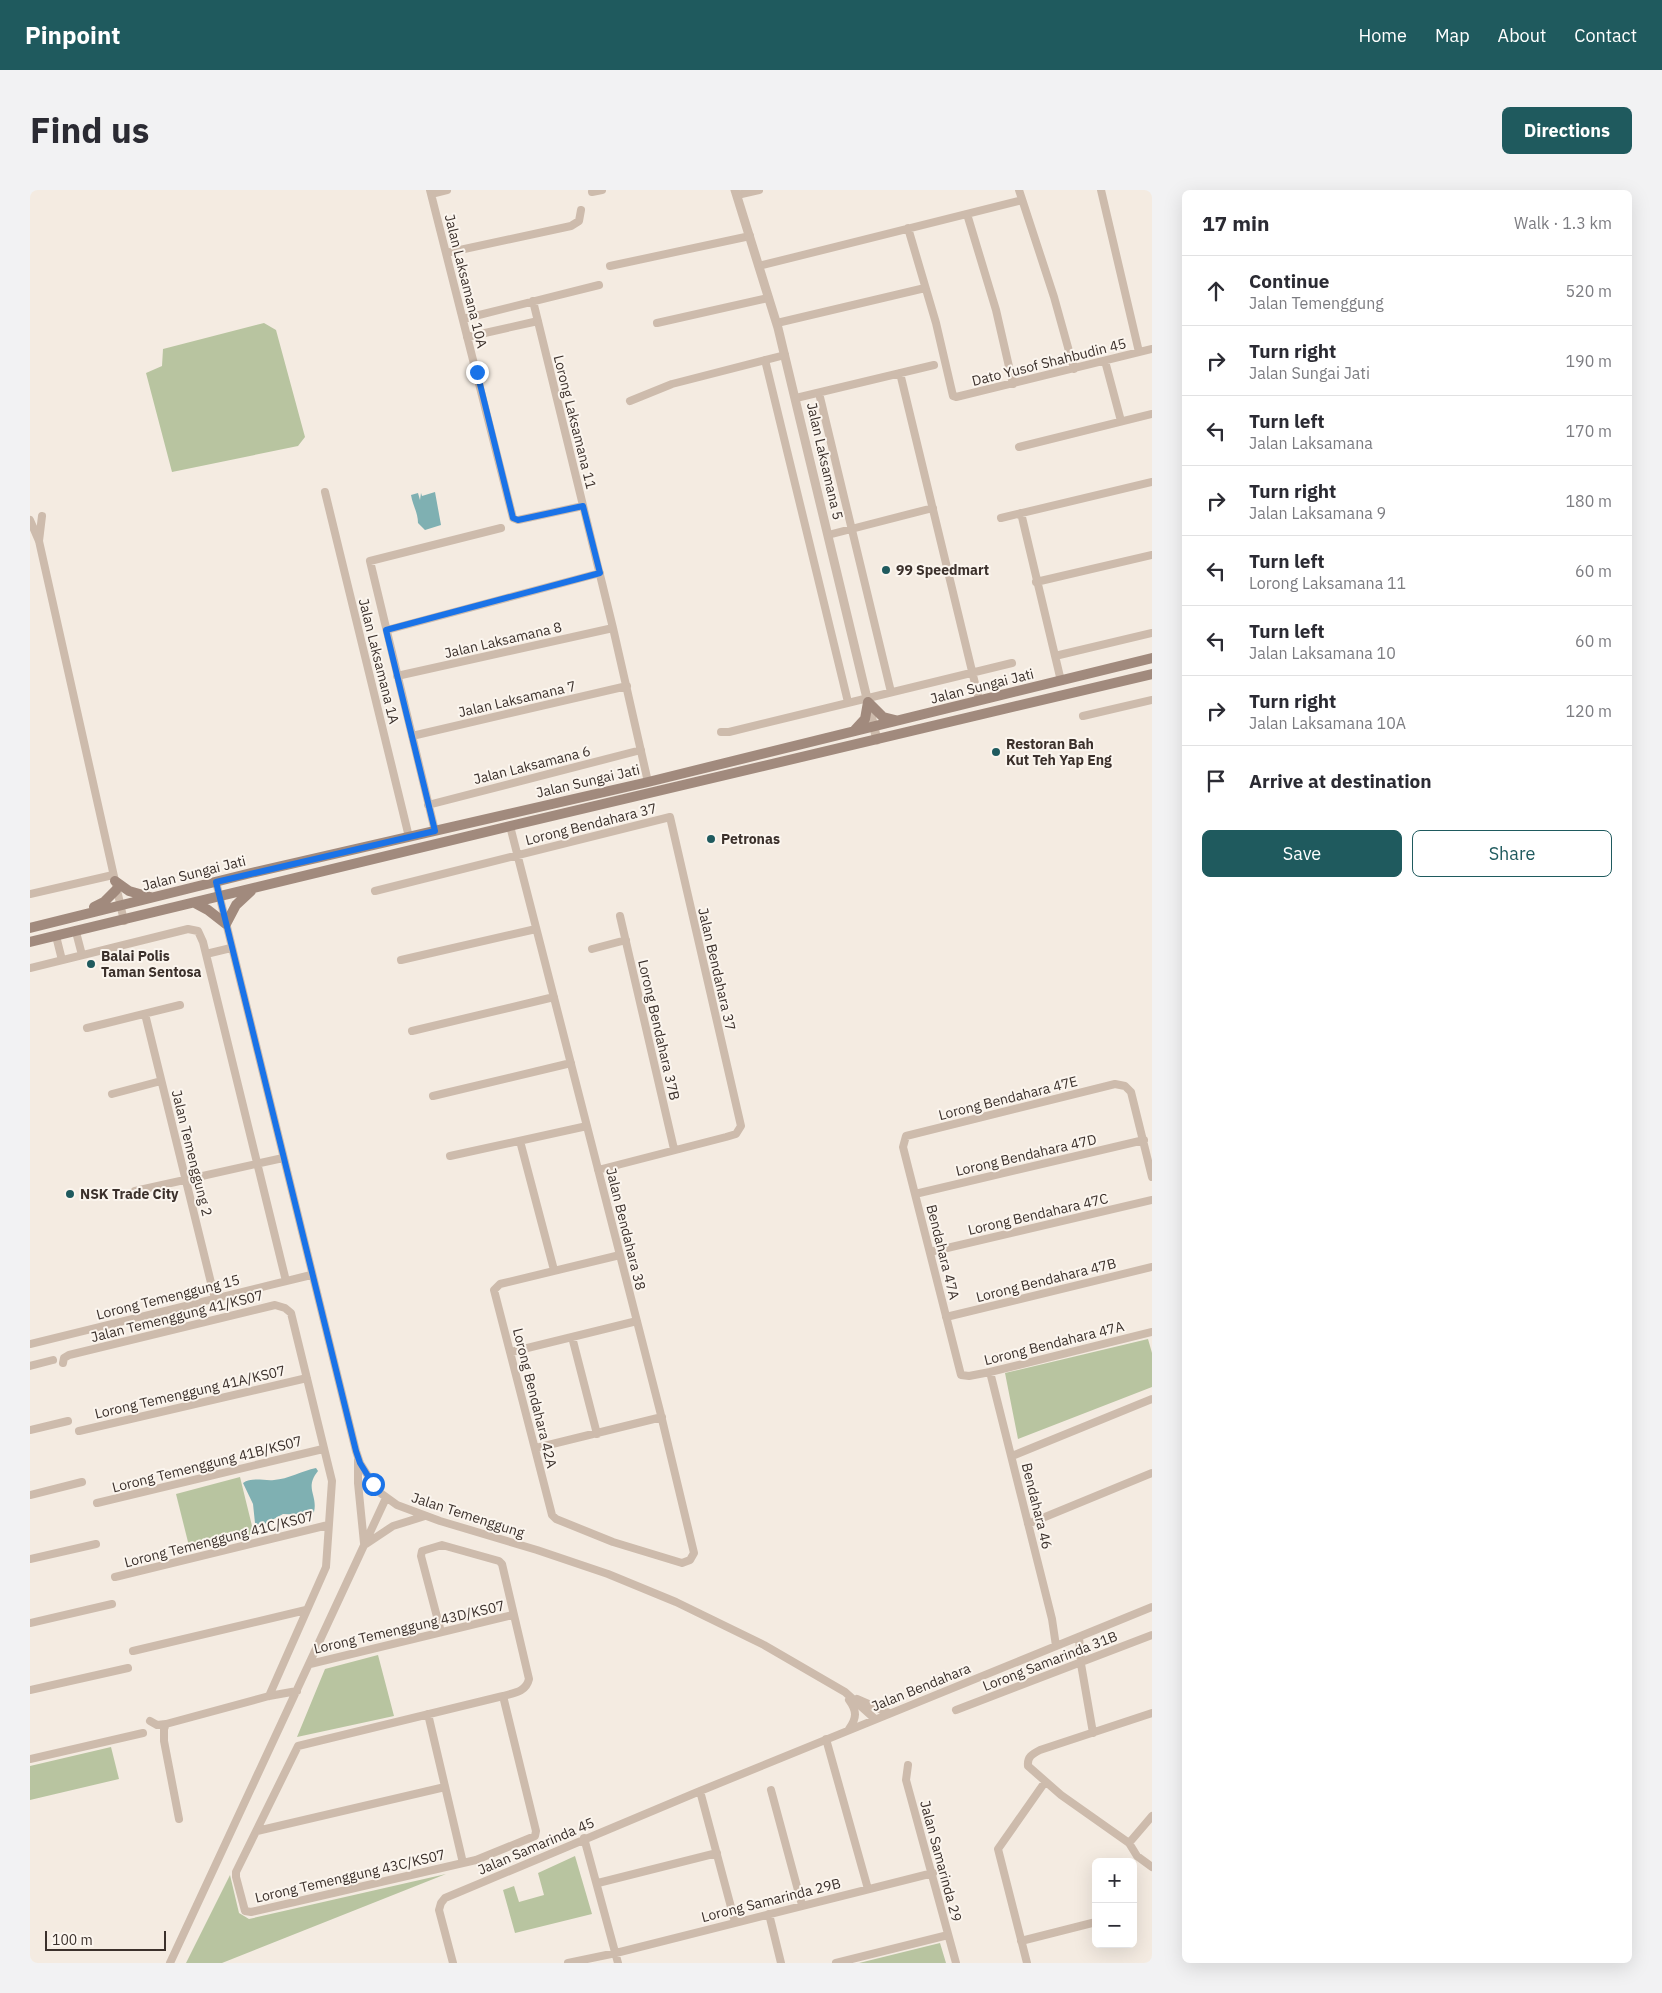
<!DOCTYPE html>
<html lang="en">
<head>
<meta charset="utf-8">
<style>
  :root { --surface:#fff; --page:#f2f2f3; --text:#2b2b33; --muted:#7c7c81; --line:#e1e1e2; --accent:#1f5a5e }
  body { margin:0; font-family:"IBM Plex Sans",sans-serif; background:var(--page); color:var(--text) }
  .controls { position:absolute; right:15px; bottom:15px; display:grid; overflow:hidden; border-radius:8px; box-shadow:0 5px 20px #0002 }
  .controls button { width:45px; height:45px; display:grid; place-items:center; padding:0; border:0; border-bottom:1px solid var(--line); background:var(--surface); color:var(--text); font:25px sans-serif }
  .scale { position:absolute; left:15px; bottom:12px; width:121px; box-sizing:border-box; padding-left:5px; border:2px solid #3b302b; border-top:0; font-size:14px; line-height:18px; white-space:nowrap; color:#3b302b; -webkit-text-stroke:4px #fbf5ee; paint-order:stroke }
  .stop { position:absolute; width:15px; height:15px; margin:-11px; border:4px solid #1a73e8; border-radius:50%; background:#fff }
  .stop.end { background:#1a73e8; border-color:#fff; box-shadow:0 1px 5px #0008 }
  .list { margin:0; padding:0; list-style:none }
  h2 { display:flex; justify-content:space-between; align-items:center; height:65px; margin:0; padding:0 20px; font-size:21px }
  h2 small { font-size:16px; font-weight:400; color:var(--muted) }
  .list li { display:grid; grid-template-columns:32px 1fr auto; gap:15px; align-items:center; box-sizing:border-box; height:70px; padding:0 20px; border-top:1px solid var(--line) }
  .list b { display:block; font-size:19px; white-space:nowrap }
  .list p { margin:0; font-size:16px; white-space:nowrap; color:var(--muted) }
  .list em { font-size:16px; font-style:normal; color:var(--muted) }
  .actions { display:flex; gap:10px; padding:15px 20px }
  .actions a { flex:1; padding:11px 0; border:1px solid var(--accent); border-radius:8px; text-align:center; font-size:18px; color:var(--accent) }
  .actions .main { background:var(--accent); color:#fff }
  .icon { flex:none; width:28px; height:28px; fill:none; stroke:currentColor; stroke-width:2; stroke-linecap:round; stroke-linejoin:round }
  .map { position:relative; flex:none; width:1122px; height:1773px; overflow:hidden; border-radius:8px }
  header { display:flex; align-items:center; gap:30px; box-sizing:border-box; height:70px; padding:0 25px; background:var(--accent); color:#fff }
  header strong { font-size:24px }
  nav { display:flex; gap:28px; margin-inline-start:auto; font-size:18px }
  .intro { display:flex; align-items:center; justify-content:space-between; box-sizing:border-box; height:120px; padding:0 30px }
  h1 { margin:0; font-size:35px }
  .button { padding:12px 22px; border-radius:8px; background:var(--accent); color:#fff; font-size:18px; font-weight:700 }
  main { display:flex; gap:30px; padding:0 30px }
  aside { flex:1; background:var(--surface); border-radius:8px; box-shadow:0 5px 20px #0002 }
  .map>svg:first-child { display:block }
  .green { fill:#b8c4a0 }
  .water { fill:#7fb0b2 }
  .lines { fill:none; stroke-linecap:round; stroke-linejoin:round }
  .minor { stroke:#cdbbac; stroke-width:8 }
  .tertiary { stroke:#cdbbac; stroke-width:9 }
  .secondary { stroke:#a18a7d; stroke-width:10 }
  .route { stroke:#1a73e8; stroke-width:6 }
  .poi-dot { fill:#1f5a5e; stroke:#fbf5ee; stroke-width:2 }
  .labels { text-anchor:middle; stroke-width:4; stroke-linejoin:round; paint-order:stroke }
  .street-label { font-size:14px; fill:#3b302b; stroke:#fbf5ee }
  .poi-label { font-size:14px; font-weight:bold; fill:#3b302b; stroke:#fbf5ee; text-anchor:start }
</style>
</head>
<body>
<header>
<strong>Pinpoint</strong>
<nav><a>Home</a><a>Map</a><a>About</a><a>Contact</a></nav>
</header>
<div class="intro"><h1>Find us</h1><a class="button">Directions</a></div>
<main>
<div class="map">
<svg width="1122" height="1773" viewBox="0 0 1122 1773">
  <rect width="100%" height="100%" fill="#f4ebe1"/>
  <path class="green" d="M234,133L246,140L275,247L268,256L142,282L116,183L132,176L133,159Z
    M1118,1149L1122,1163V1197L988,1249L975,1183Z
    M210,1287L224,1344L160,1360L146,1304Z
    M348,1465L364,1526L267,1547L295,1479Z
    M81,1557L89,1589L0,1610V1576Z
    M545,1666L562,1724L485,1743L473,1700L484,1696L489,1712L514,1705L508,1683Z
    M416,1684L192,1773H156L200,1685L209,1723L219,1729Z
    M910,1753L916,1773H829Z"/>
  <path class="water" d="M405,302L411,335L395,340L388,333C388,323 383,316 381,305L388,303L390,310L391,303L392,306Z
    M286,1278L288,1281C274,1298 288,1305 284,1322L279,1325L253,1324L231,1336L227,1337L225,1333L223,1314L213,1293C221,1287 234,1291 244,1290C258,1289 272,1281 286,1278Z"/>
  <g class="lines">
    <path class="minor" d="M400,0L483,328L488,330L553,316
      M989,0L1024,107L1044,179
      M1071,0L1109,162
      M562,2L572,0
      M401,4L417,0
      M707,5L729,0
      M937,24L966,120L983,194
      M878,38L906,133L923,206L926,207L1122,159
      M416,63L541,36L549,31L551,20
      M580,76L720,46
      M729,76L992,10
      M503,111L583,438L618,592
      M433,129L569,95
      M627,133L738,108
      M747,133L895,98
      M437,147L508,131
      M735,170L818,512
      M1075,171L1091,231
      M870,183L949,510
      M789,203L861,502
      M766,208L904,175
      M600,211L642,194L755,165
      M989,257L1122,224
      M295,302L379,647
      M991,323L1031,491
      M971,328L1122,292
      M0,330L9,351L94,731
      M798,345L903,318
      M9,351L12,326
      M1006,392L1122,365
      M357,440L570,383
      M1025,466L1122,443
      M367,486L583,438
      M1053,526L1122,510
      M691,542H699L982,473
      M382,546L597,496
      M398,615L611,560
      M480,636L630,1221L664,1363L660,1370L652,1373L583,1352L526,1329L522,1325L464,1100L470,1094L590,1065
      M405,641L340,371L471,338
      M186,692L326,1261L330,1273L343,1294L349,1302L367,1315L410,1331L507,1360L578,1384L646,1412L734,1455L815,1502L845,1529
      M345,701L640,627L711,936L706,944L696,947L568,980
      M0,704L83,685
      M590,726L644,959
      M46,742L52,765
      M26,746L32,770
      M562,759L596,750
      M176,764L201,758
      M371,770L506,739
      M0,778L158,739L168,741L173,752L256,1091
      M115,824L185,1109
      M57,838L150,815
      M382,841L524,807
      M82,904L131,891
      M403,906L541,873
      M490,951L524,1080
      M420,966L557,936
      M1122,987L1101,902L1095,896L1085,894L876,946L873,957L931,1185L939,1186L960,1182L1122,1142
      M105,1001L253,968
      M885,1004L1114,950
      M900,1062L1122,1010
      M916,1127L1122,1077
      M542,1147L567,1244
      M0,1154L281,1085
      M481,1162L607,1131
      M33,1173L34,1168L39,1165L245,1115L255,1118L261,1123L302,1291L296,1377L239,1506
      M0,1176L23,1170
      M960,1182L1022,1429L1026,1456
      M0,1240L38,1231
      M49,1241L277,1188
      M506,1258L632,1227
      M982,1266L1122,1209
      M328,1270V1293L334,1353
      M0,1305L52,1292
      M67,1313L293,1259
      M998,1334L1122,1283
      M336,1354L363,1336L395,1326
      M0,1369L66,1354
      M85,1387L298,1335
      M0,1433L82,1414
      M411,1442L391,1366L392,1361L412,1355L469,1371L472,1374L499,1489C496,1502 484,1503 473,1506L268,1556L206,1682V1687L215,1721L221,1722L446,1670L505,1646L506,1641L473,1506
      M1049,1447L1051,1474L1063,1543
      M103,1461L276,1420
      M280,1474L483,1425
      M0,1500L98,1478
      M827,1509L859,1523
      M926,1520L1122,1445
      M1122,1523L1010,1560C1002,1564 997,1567 998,1576L1031,1605L1099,1653L1107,1666L1122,1677
      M398,1524L433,1673
      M120,1531L127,1535L136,1534
      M819,1539C827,1528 827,1521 819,1510
      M796,1549L838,1699
      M0,1569L113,1543
      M878,1575L876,1590L926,1773
      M741,1600L772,1715
      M670,1601L705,1732
      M149,1629L134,1551V1539L136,1534L239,1506L267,1501
      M227,1641L415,1597
      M554,1648L588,1773
      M1099,1653L1122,1626
      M568,1693L687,1663
      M739,1724L751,1773
      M991,1751L1066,1732
      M140,1773L356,1308
      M423,1773L409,1720L411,1713L415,1708L670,1601L1122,1417
      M538,1773L586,1763L903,1683
      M806,1773L918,1745
      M997,1773L968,1659L1015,1592"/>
    <path class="tertiary" d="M705,0L748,138L847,550"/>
    <path class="secondary" d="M838,512L853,527L865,530
      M824,541L835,529L838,512
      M85,691L99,701L120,707
      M165,713L178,720L196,734L206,715L221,701
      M64,717L74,712L86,700
      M0,738L221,683L618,592L1122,468
      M0,752L480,636L1122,484"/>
  </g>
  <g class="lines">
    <path class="route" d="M343,1294L330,1273L326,1261L186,692L405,641L356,440L570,383L553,316L488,330L483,328L447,182"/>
  </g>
  <g class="poi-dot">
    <circle cx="856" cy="380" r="5"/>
    <circle cx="966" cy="562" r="5"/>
    <circle cx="681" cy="649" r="5"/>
    <circle cx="61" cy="774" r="5"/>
    <circle cx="40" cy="1004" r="5"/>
  </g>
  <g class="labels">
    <g class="street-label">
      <text transform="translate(436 91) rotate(76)" y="5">Jalan Laksamana 10A</text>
      <text transform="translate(1019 172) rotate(-14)" y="5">Dato Yusof Shahbudin 45</text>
      <text transform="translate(545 232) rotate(76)" y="5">Lorong Laksamana 11</text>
      <text transform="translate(795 271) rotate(77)" y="5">Jalan Laksamana 5</text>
      <text transform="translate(473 450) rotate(-13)" y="5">Jalan Laksamana 8</text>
      <text transform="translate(349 471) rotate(76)" y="5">Jalan Laksamana 1A</text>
      <text transform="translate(952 496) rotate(-14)" y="5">Jalan Sungai Jati</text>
      <text transform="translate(487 509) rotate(-13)" y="5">Jalan Laksamana 7</text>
      <text transform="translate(502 575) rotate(-14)" y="5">Jalan Laksamana 6</text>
      <text transform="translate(558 591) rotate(-13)" y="5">Jalan Sungai Jati</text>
      <text transform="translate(561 634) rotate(-14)" y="5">Lorong Bendahara 37</text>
      <text transform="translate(164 683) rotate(-14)" y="5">Jalan Sungai Jati</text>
      <text transform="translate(687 779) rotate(77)" y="5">Jalan Bendahara 37</text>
      <text transform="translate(629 840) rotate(77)" y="5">Lorong Bendahara 37B</text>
      <text transform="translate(978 908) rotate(-14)" y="5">Lorong Bendahara 47E</text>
      <text transform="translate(162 963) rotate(76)" y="5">Jalan Temenggung 2</text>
      <text transform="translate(996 965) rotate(-13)" y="5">Lorong Bendahara 47D</text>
      <text transform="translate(1008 1024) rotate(-13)" y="5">Lorong Bendahara 47C</text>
      <text transform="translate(596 1039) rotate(76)" y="5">Jalan Bendahara 38</text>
      <text transform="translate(913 1062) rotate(76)" y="5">Bendahara 47A</text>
      <text transform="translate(1016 1090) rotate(-14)" y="5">Lorong Bendahara 47B</text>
      <text transform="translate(138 1107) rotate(-14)" y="5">Lorong Temenggung 15</text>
      <text transform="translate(147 1126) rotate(-14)" y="5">Jalan Temenggung 41/KS07</text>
      <text transform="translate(1024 1153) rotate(-14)" y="5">Lorong Bendahara 47A</text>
      <text transform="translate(160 1202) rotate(-13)" y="5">Lorong Temenggung 41A/KS07</text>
      <text transform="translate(505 1208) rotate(76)" y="5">Lorong Bendahara 42A</text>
      <text transform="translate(177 1274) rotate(-14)" y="5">Lorong Temenggung 41B/KS07</text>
      <text transform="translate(1007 1316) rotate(76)" y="5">Bendahara 46</text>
      <text transform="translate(438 1325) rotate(18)" y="5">Jalan Temenggung</text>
      <text transform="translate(189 1349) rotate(-14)" y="5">Lorong Temenggung 41C/KS07</text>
      <text transform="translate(379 1437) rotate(-13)" y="5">Lorong Temenggung 43D/KS07</text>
      <text transform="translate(1020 1471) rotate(-21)" y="5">Lorong Samarinda 31B</text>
      <text transform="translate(891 1497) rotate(-22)" y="5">Jalan Bendahara</text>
      <text transform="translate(506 1656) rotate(-23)" y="5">Jalan Samarinda 45</text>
      <text transform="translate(911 1671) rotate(75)" y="5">Jalan Samarinda 29</text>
      <text transform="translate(320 1686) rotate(-13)" y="5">Lorong Temenggung 43C/KS07</text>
      <text transform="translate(741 1710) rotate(-14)" y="5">Lorong Samarinda 29B</text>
    </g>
    <g class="poi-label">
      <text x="866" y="385">99 Speedmart</text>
      <text x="976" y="559">Restoran Bah<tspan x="976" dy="16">Kut Teh Yap Eng</tspan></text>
      <text x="691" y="654">Petronas</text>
      <text x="71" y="771">Balai Polis<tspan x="71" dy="16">Taman Sentosa</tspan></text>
      <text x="50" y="1009">NSK Trade City</text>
    </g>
  </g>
</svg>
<div class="controls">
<button>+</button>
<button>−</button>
</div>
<div class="scale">100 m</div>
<div class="stop" style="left:343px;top:1294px"></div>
<div class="stop end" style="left:447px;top:182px"></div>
</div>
<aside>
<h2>17 min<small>Walk · 1.3 km</small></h2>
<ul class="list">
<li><svg class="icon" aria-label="ahead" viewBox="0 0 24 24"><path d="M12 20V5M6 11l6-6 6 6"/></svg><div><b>Continue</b><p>Jalan Temenggung</p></div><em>520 m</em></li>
<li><svg class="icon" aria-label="right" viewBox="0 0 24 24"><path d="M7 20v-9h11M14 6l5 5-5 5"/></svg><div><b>Turn right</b><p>Jalan Sungai Jati</p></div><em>190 m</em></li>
<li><svg class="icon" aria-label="left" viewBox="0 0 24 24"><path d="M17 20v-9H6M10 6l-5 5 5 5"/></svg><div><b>Turn left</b><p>Jalan Laksamana</p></div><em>170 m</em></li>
<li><svg class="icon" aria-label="right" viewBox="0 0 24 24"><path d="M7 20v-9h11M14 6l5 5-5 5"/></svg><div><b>Turn right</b><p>Jalan Laksamana 9</p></div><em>180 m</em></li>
<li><svg class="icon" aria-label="left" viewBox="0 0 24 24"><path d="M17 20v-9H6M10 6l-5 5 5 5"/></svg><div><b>Turn left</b><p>Lorong Laksamana 11</p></div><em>60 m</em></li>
<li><svg class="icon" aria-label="left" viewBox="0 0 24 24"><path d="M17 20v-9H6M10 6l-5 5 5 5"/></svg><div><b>Turn left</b><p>Jalan Laksamana 10</p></div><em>60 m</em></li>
<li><svg class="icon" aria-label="right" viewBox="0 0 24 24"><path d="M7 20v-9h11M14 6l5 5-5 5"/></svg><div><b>Turn right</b><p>Jalan Laksamana 10A</p></div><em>120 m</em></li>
<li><svg class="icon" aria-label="arrive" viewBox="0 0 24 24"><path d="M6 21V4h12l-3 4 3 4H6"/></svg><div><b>Arrive at destination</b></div></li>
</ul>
<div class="actions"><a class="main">Save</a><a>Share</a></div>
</aside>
</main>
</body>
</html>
